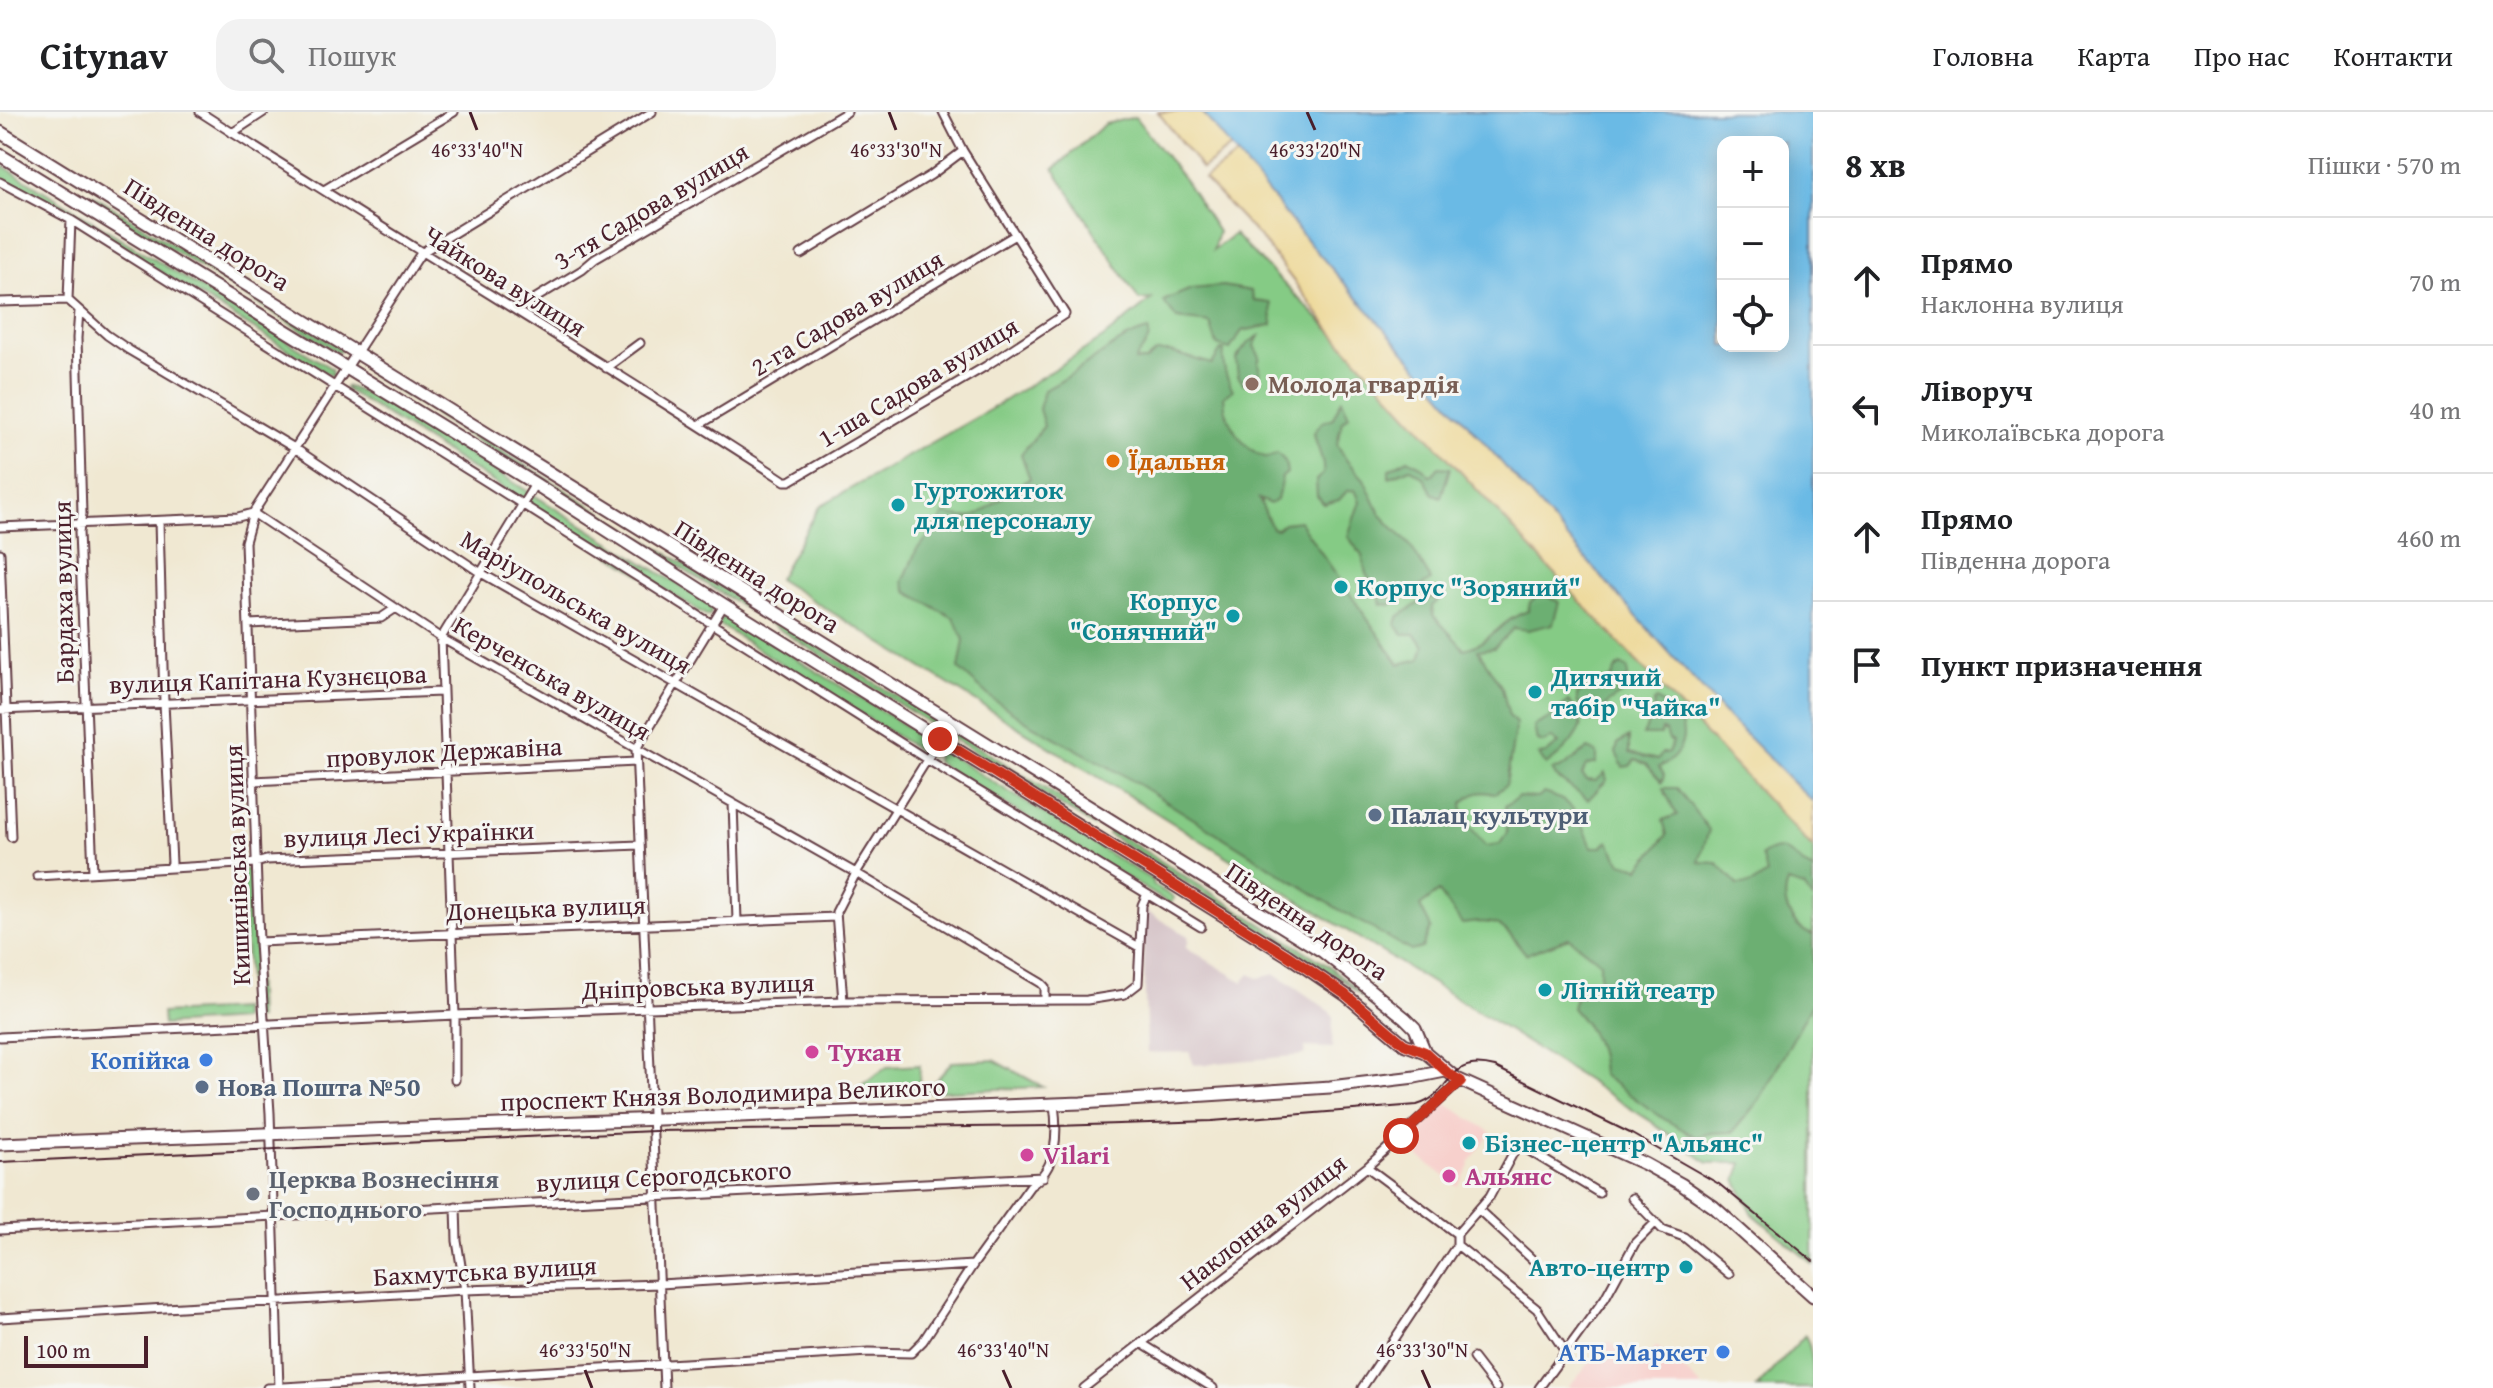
<!DOCTYPE html>
<html lang="uk">
<head>
<meta charset="utf-8">
<style>
  :root { --surface:#fff; --page:#f2f2f2; --text:#202124; --muted:#757577; --line:#e0e0e0 }
  body { margin:0; font-family:"Gentium Book Plus",serif; background:var(--page); color:var(--text) }
  .controls { position:absolute; right:24px; top:24px; display:grid; overflow:hidden; border-radius:16px; box-shadow:0 4px 20px #0003 }
  .controls button { width:72px; height:72px; display:grid; place-items:center; padding:0; border:0; border-bottom:2px solid var(--line); background:var(--surface); color:var(--text); font:40px sans-serif }
  .scale { position:absolute; left:24px; bottom:20px; width:124px; box-sizing:border-box; padding-left:8px; border:4px solid #4a1f2b; border-top:0; font-size:22px; line-height:28px; white-space:nowrap; color:#4a1f2b; -webkit-text-stroke:6px #f6f6f2; paint-order:stroke }
  .stop { position:absolute; width:24px; height:24px; margin:-18px; border:6px solid #c8321e; border-radius:50%; background:#fff }
  .stop.end { background:#c8321e; border-color:#fff; box-shadow:0 2px 8px #0008 }
  .list { margin:0; padding:0; list-style:none }
  h2 { display:flex; justify-content:space-between; align-items:center; height:104px; margin:0; padding:0 32px; font-size:34px }
  h2 small { font-size:26px; font-weight:400; color:var(--muted) }
  .list li { display:grid; grid-template-columns:52px 1fr auto; gap:24px; align-items:center; box-sizing:border-box; height:128px; padding:0 32px; border-top:2px solid var(--line) }
  .list b { display:block; font-size:30px; white-space:nowrap }
  .list p { margin:0; font-size:26px; white-space:nowrap; color:var(--muted) }
  .list em { font-size:26px; font-style:normal; color:var(--muted) }
  .icon { flex:none; width:44px; height:44px; fill:none; stroke:currentColor; stroke-width:2; stroke-linecap:round; stroke-linejoin:round }
  .map { position:relative; flex:none; width:1813px; height:1276px; overflow:hidden }
  header { display:flex; align-items:center; gap:48px; box-sizing:border-box; height:112px; padding:0 40px; background:var(--surface); border-bottom:2px solid var(--line) }
  header strong { font-size:38px }
  nav { display:flex; gap:44px; margin-inline-start:auto; font-size:28px }
  .search { width:560px; height:72px; background:var(--page); display:flex; align-items:center; gap:20px; box-sizing:border-box; padding:0 28px; border-radius:24px; color:var(--muted); font-size:30px }
  main { display:flex }
  aside { flex:1; background:var(--surface) }
  .map>svg:first-child { display:block }
  .built { fill:#f7d0cc }
  .industrial { fill:#d2bec3 }
  .green { fill:#85cb85; stroke:#687558; stroke-width:2 }
  .forest { fill:#6caf72; stroke:#5b674e; stroke-width:2 }
  .sand { fill:#eeda9e; stroke:#9c7c64; stroke-width:2 }
  .water { fill:#6bbae5; stroke:#5a6c88; stroke-width:2; fill-rule:evenodd }
  .lines { fill:none; stroke-linecap:round; stroke-linejoin:round }
  .street-casing { stroke:#633d44; stroke-width:11 }
  .primary-casing { stroke:#633d44; stroke-width:15 }
  .street { stroke:#fff; stroke-width:7 }
  .primary { stroke:#fff; stroke-width:11 }
  .tram { stroke:#4a1f2b; stroke-width:2 }
  .route { stroke:#c8321e; stroke-width:10 }
  .ticks { fill:none; stroke:#4a1f2b; stroke-width:3 }
  .education-dot { fill:#8d6e63; stroke:#f6f6f2; stroke-width:3 }
  .food-dot { fill:#e8710a; stroke:#f6f6f2; stroke-width:3 }
  .culture-dot { fill:#0f9aa8; stroke:#f6f6f2; stroke-width:3 }
  .service-dot { fill:#5c6f8a; stroke:#f6f6f2; stroke-width:3 }
  .hotel-dot { fill:#d1479c; stroke:#f6f6f2; stroke-width:3 }
  .shop-dot { fill:#3f7fe0; stroke:#f6f6f2; stroke-width:3 }
  .worship-dot { fill:#6b7280; stroke:#f6f6f2; stroke-width:3 }
  .labels { text-anchor:middle; stroke-width:6; stroke-linejoin:round; paint-order:stroke }
  .street-label { font-size:26px; fill:#4a1f2b; stroke:#f6f6f2 }
  .education-label { font-size:26px; font-weight:bold; fill:#785e54; stroke:#f6f6f2; text-anchor:start }
  .food-label { font-size:26px; font-weight:bold; fill:#c56008; stroke:#f6f6f2; text-anchor:start }
  .culture-label { font-size:26px; font-weight:bold; fill:#0d838f; stroke:#f6f6f2; text-anchor:start }
  .service-label { font-size:26px; font-weight:bold; fill:#4e5e75; stroke:#f6f6f2; text-anchor:start }
  .hotel-label { font-size:26px; font-weight:bold; fill:#b23c85; stroke:#f6f6f2; text-anchor:start }
  .shop-label { font-size:26px; font-weight:bold; fill:#366cbe; stroke:#f6f6f2; text-anchor:end }
  .worship-label { font-size:26px; font-weight:bold; fill:#5b616d; stroke:#f6f6f2; text-anchor:start }
  .ticks-label { font-size:20px; text-anchor:middle; fill:#4a1f2b; stroke:#f6f6f2; stroke-width:6; stroke-linejoin:round; paint-order:stroke }
</style>
</head>
<body>
<header>
<strong>Citynav</strong>
<div class="search"><svg class="icon" aria-label="search" viewBox="0 0 24 24"><circle cx="10" cy="10" r="6"/><path d="M15 15l6 6"/></svg>Пошук</div>
<nav><a>Головна</a><a>Карта</a><a>Про нас</a><a>Контакти</a></nav>
</header>
<main>
<div class="map">
<svg width="1813" height="1276" viewBox="0 0 1813 1276">
  <rect width="100%" height="100%" fill="#f6f6f2"/>
  <filter id="ink" filterUnits="userSpaceOnUse"><feTurbulence type="fractalNoise" baseFrequency=".0125" numOctaves="2"/><feDisplacementMap in="SourceGraphic" scale="16" xChannelSelector="R" yChannelSelector="G"/><feConvolveMatrix kernelMatrix="1 2 1 2 8 2 1 2 1" color-interpolation-filters="sRGB"/></filter>
  <filter id="wash" filterUnits="userSpaceOnUse"><feTurbulence type="fractalNoise" baseFrequency=".006" numOctaves="4" result="noise"/><feDisplacementMap in="SourceGraphic" scale="32" xChannelSelector="R" yChannelSelector="G"/><feGaussianBlur stdDeviation="1.8" result="paint"/><feColorMatrix in="noise" values="0 0 0 0 0 0 0 0 0 0 0 0 0 0 0 0 0 1.4 0 .05"/><feComposite in="paint" operator="in"/></filter>
  <g filter="url(#wash)">
    <rect width="100%" height="100%" fill="#f0e8d2"/>
    <path class="built" d="M1442,989L1491,1020L1469,1051L1470,1054L1458,1074L1399,1030Z
      M1609,1229L1629,1247L1648,1244L1657,1234L1704,1276H1568Z"/>
    <path class="industrial" d="M1142,797L1188,824L1189,829L1186,835L1243,870L1250,862L1258,866L1276,862L1324,895L1333,903L1332,936L1305,935L1304,943L1194,953L1189,940L1147,941Z"/>
    <path class="green" d="M1135,5L1186,70L1218,120L1213,138L1234,122L1333,221L1563,471L1813,736V1152L1753,1102L1736,1068L1742,1051H1708L1655,1012L1490,907L778,467L820,394L991,297L1103,226L1152,187L1139,188L1054,57L1105,12Z
      M0,52L332,257L333,265L72,106L0,67Z
      M93,83L341,237L338,241L90,87Z
      M369,256L1097,709L1094,714L367,260Z
      M346,274L382,289L713,494L710,503L707,504L345,277Z
      M725,503L930,629V639L925,642L718,512Z
      M943,639L1152,768L1154,773L1174,786L1170,792L936,650L937,640Z
      M1111,718L1330,855L1394,907L1392,909L1342,868L1108,722Z
      M252,757L258,907H250L242,758Z
      M242,897V908L163,913L162,901Z
      M994,948L1043,975L926,980L952,950Z
      M920,953L919,973L902,980L849,982L887,955Z
      M1805,1223C1813,1239 1813,1257 1813,1276H1756Z"/>
    <path class="forest" d="M1223,174L1251,179L1254,189L1271,191L1272,213L1242,219L1230,237L1217,233L1210,211L1177,207L1163,189L1191,177Z
      M1148,218C1153,230 1139,238 1135,249H1145L1156,240H1170L1212,252L1221,238L1224,239C1222,254 1226,265 1233,278L1224,284C1224,310 1243,338 1267,346L1277,341L1285,349L1287,361L1282,365L1277,388L1270,392L1259,387L1272,416L1277,417L1284,411L1299,409L1399,552L1420,547L1424,534L1414,522H1403L1396,513L1398,505L1428,485L1439,488L1432,494L1433,503L1464,537C1493,530 1501,507 1528,499L1530,490L1541,481L1559,490L1553,512L1528,518L1514,516L1494,536L1478,538L1502,576L1509,604L1516,611L1506,673L1494,682C1480,678 1472,681 1462,692L1465,709L1486,734L1500,732L1507,720L1505,694L1518,685L1538,686L1544,681C1579,691 1579,706 1592,735H1602L1608,729L1621,751L1640,756L1667,723L1663,708L1677,703L1663,676H1677L1709,718L1699,750L1717,751L1738,773L1752,772L1767,762L1761,744C1786,726 1792,748 1813,758V788L1804,775L1788,770C1780,791 1791,816 1813,823V890L1760,987L1733,1020L1712,1021L1696,1025L1664,1007L1602,963C1601,933 1592,918 1572,896L1575,885L1600,876V850L1569,826L1526,842C1503,813 1500,806 1462,812L1439,780L1420,794L1431,816L1422,836L1411,839L1338,797L1120,661L1032,613L990,585L959,557L964,528L954,506L907,480L903,470L917,437L936,417L944,402C951,403 962,406 970,405C987,402 1010,375 1030,367L1021,342L1044,314L1039,297L1044,278C1080,262 1112,227 1148,218Z
      M1259,224L1254,234L1260,245L1258,251L1260,260L1244,272L1238,264L1236,247L1248,231Z
      M1342,287L1349,304L1342,309L1337,332L1347,349L1364,367L1380,402L1410,433L1431,468C1416,478 1403,481 1391,493L1381,492L1378,480L1366,462L1362,444L1348,424L1360,389L1355,378L1347,379L1339,388L1324,392L1317,384L1316,368L1323,362C1325,347 1316,336 1314,321L1322,310L1333,306Z
      M1408,347L1421,354L1429,363L1433,362L1439,355L1450,356L1441,385L1433,382L1424,366L1410,356L1389,365V357Z
      M1621,553L1628,557V565L1619,573L1612,574L1610,577H1623L1620,583L1609,590L1603,597L1589,603L1577,590V583L1594,571L1611,567L1616,557Z
      M1657,588C1665,594 1678,602 1681,612C1688,631 1675,649 1659,655L1664,663L1662,670L1646,652L1635,648L1630,654L1623,655L1616,641L1618,631L1629,625V641L1658,648L1662,641H1668L1673,630L1669,628L1666,620L1662,618L1661,623H1643L1653,601L1654,590Z
      M1568,589L1574,595L1581,613C1575,630 1560,643 1546,653L1539,643L1546,642L1559,631L1552,626L1544,631L1537,629L1534,614L1550,606Z
      M1588,637L1597,641V651L1586,654L1582,663L1587,668L1596,669L1605,661L1607,668L1588,688L1556,665L1552,658L1560,657Z"/>
    <path class="sand" d="M1158,0H1202L1231,35L1202,57Z
      M1238,43L1305,126L1621,487L1813,687V736L1563,471L1333,221L1263,129L1204,67Z"/>
    <path class="water" d="M1202,0H1813V690L1723,600L1621,487L1305,126ZM1783,30V234H1723V30Z"/>
  </g>
  <g filter="url(#ink)">
    <g class="lines">
      <g class="street-casing">
        <path id="street" d="M200,0C394,125 592,243 785,369H790L986,254L1065,202L963,39L943,0
          M232,21L264,0
          M0,70L71,108L928,648L1201,815
          M324,78L454,0
          M801,142L931,63L963,39
          M68,188L71,108
          M0,190L68,188L107,223L129,238L296,337L481,461L1139,835
          M516,198L582,158L595,147L847,0
          M79,199L77,226L82,402L79,420L93,760
          M606,256L640,231
          M699,313L1015,123
          M159,409L164,591L172,751L170,755
          M0,415L238,405L253,401L441,526L856,761L1041,871L1045,875V888
          M0,441L11,725
          M248,512L381,506L396,496
          M0,598L441,580
          M253,669L636,650
          M733,691L737,809
          M37,764L256,751L266,748L639,733
          M259,830L835,805
          M843,889L836,800L856,761L940,627
          M0,925L455,903L843,889L1087,888L1125,882L1138,872L1142,793L1147,782
          M455,968V903L441,526L535,372
          M1367,1055L1457,1122
          M1632,1086L1662,1117L1684,1125L1729,1162
          M456,1094L457,1129L465,1178L470,1276
          M1479,1098L1534,1149
          M0,1118L1043,1065
          M1457,1133L1537,1197L1566,1241
          M0,1206L465,1178L660,1172L973,1153
          M1141,1231L1213,1276
          M1473,1246L1496,1276
          M267,1276L869,1240L911,1241L923,1229L973,1153L1030,1074C1058,1056 1058,1022 1054,992
          M279,1276L270,1001L259,830L245,430L253,401L421,141L652,0
          M664,1276L636,637L724,493
          M1084,1276L1367,1055L1461,969
          M1362,1276L1457,1133V1122L1490,1084L1518,1032L1599,1081
          M1539,1276L1605,1186L1635,1131L1655,1111"/>
      </g>
      <g class="primary-casing">
        <path id="primary" d="M0,20L1322,839L1405,906L1415,916L1425,940
          M0,43L532,370L724,493L1287,843L1346,883L1404,932L1425,940L1457,967L1645,1052L1681,1072L1714,1095L1813,1184
          M0,1032L1081,991L1330,975L1415,965L1445,959"/>
      </g>
      <use href="#street" class="street"/>
      <use href="#primary" class="primary"/>
      <path class="tram" d="M0,1050L654,1019L1056,1014L1212,1009L1417,993C1454,982 1445,942 1495,955L1630,1021L1719,1072L1813,1149"/>
    </g>
  </g>
  <g class="lines" filter="url(#ink)">
    <path class="route" d="M940,627L1287,843L1346,883L1404,932L1425,940L1449,962L1461,969L1401,1024"/>
  </g>
  <path class="ticks" d="M470,0L477,18M889,0L896,18M1307,0L1315,18M585,1258L592,1276M1003,1258L1011,1276M1422,1258L1430,1276"/>
  <circle class="education-dot" cx="1252" cy="272" r="8"/>
  <circle class="food-dot" cx="1113" cy="349" r="8"/>
  <g class="culture-dot">
    <circle cx="898" cy="393" r="8"/>
    <circle cx="1341" cy="475" r="8"/>
    <circle cx="1233" cy="504" r="8"/>
    <circle cx="1535" cy="580" r="8"/>
    <circle cx="1545" cy="878" r="8"/>
    <circle cx="1469" cy="1031" r="8"/>
    <circle cx="1686" cy="1155" r="8"/>
  </g>
  <g class="service-dot">
    <circle cx="1375" cy="703" r="8"/>
    <circle cx="202" cy="975" r="8"/>
  </g>
  <g class="hotel-dot">
    <circle cx="812" cy="940" r="8"/>
    <circle cx="1027" cy="1043" r="8"/>
    <circle cx="1449" cy="1064" r="8"/>
  </g>
  <g class="shop-dot">
    <circle cx="206" cy="948" r="8"/>
    <circle cx="1723" cy="1240" r="8"/>
  </g>
  <circle class="worship-dot" cx="253" cy="1082" r="8"/>
  <g class="labels">
    <g class="street-label">
      <text transform="translate(651 94) rotate(-31)" y="9">3-тя Садова вулиця</text>
      <text transform="translate(207 122) rotate(32)" y="9">Південна дорога</text>
      <text transform="translate(505 169) rotate(32)" y="9">Чайкова вулиця</text>
      <text transform="translate(847 201) rotate(-31)" y="9">2-га Садова вулиця</text>
      <text transform="translate(918 270) rotate(-31)" y="9">1-ша Садова вулиця</text>
      <text transform="translate(757 464) rotate(32)" y="9">Південна дорога</text>
      <text transform="translate(63 480) rotate(-91)" y="9">Бардаха вулиця</text>
      <text transform="translate(576 490) rotate(30)" y="9">Маріупольська вулиця</text>
      <text transform="translate(552 566) rotate(30)" y="9">Керченська вулиця</text>
      <text transform="translate(268 567) rotate(-2)" y="9">вулиця Капітана Кузнєцова</text>
      <text transform="translate(444 640) rotate(-3)" y="9">провулок Державіна</text>
      <text transform="translate(409 722) rotate(-2)" y="9">вулиця Лесі Українки</text>
      <text transform="translate(237 753) rotate(-92)" y="9">Кишинівська вулиця</text>
      <text transform="translate(546 796) rotate(-2)" y="9">Донецька вулиця</text>
      <text transform="translate(1307 809) rotate(34)" y="9">Південна дорога</text>
      <text transform="translate(698 874) rotate(-2)" y="9">Дніпровська вулиця</text>
      <text transform="translate(723 982) rotate(-2)" y="9">проспект Князя Володимира Великого</text>
      <text transform="translate(664 1064) rotate(-3)" y="9">вулиця Сєрогодського</text>
      <text transform="translate(1263 1110) rotate(-38)" y="9">Наклонна вулиця</text>
      <text transform="translate(485 1159) rotate(-3)" y="9">Бахмутська вулиця</text>
    </g>
    <g class="education-label">
      <text x="1268" y="281">Молода гвардія</text>
    </g>
    <g class="food-label">
      <text x="1129" y="358">Їдальня</text>
    </g>
    <g class="culture-label">
      <text x="914" y="387">Гуртожиток<tspan x="914" dy="30">для персоналу</tspan></text>
      <text x="1357" y="484">Корпус "Зоряний"</text>
      <text x="1217" y="498" text-anchor="end">Корпус<tspan x="1217" dy="30">"Сонячний"</tspan></text>
      <text x="1551" y="574">Дитячий<tspan x="1551" dy="30">табір "Чайка"</tspan></text>
      <text x="1561" y="887">Літній театр</text>
      <text x="1485" y="1040">Бізнес-центр "Альянс"</text>
      <text x="1670" y="1164" text-anchor="end">Авто-центр</text>
    </g>
    <g class="service-label">
      <text x="1391" y="712">Палац культури</text>
      <text x="218" y="984">Нова Пошта №50</text>
    </g>
    <g class="hotel-label">
      <text x="828" y="949">Тукан</text>
      <text x="1043" y="1052">Vilari</text>
      <text x="1465" y="1073">Альянс</text>
    </g>
    <g class="shop-label">
      <text x="190" y="957">Копійка</text>
      <text x="1707" y="1249">АТБ-Маркет</text>
    </g>
    <g class="worship-label">
      <text x="269" y="1076">Церква Вознесіння<tspan x="269" dy="30">Господнього</tspan></text>
    </g>
  </g>
  <g class="ticks-label">
    <text x="477" y="45">46°33'40"N</text>
    <text x="896" y="45">46°33'30"N</text>
    <text x="1315" y="45">46°33'20"N</text>
    <text x="585" y="1245">46°33'50"N</text>
    <text x="1003" y="1245">46°33'40"N</text>
    <text x="1422" y="1245">46°33'30"N</text>
  </g>
</svg>
<div class="controls">
<button>+</button>
<button>−</button>
<button><svg class="icon" aria-label="locate" viewBox="0 0 24 24"><circle cx="12" cy="12" r="6"/><path d="M12 2v4M12 18v4M2 12h4M18 12h4"/></svg></button>
</div>
<div class="scale">100 m</div>
<div class="stop" style="left:1401px;top:1024px"></div>
<div class="stop end" style="left:940px;top:627px"></div>
</div>
<aside>
<h2>8 хв<small>Пішки · 570 m</small></h2>
<ul class="list">
<li><svg class="icon" aria-label="ahead" viewBox="0 0 24 24"><path d="M12 20V5M6 11l6-6 6 6"/></svg><div><b>Прямо</b><p>Наклонна вулиця</p></div><em>70 m</em></li>
<li><svg class="icon" aria-label="left" viewBox="0 0 24 24"><path d="M17 20v-9H6M10 6l-5 5 5 5"/></svg><div><b>Ліворуч</b><p>Миколаївська дорога</p></div><em>40 m</em></li>
<li><svg class="icon" aria-label="ahead" viewBox="0 0 24 24"><path d="M12 20V5M6 11l6-6 6 6"/></svg><div><b>Прямо</b><p>Південна дорога</p></div><em>460 m</em></li>
<li><svg class="icon" aria-label="arrive" viewBox="0 0 24 24"><path d="M6 21V4h12l-3 4 3 4H6"/></svg><div><b>Пункт призначення</b></div></li>
</ul>
</aside>
</main>
</body>
</html>
